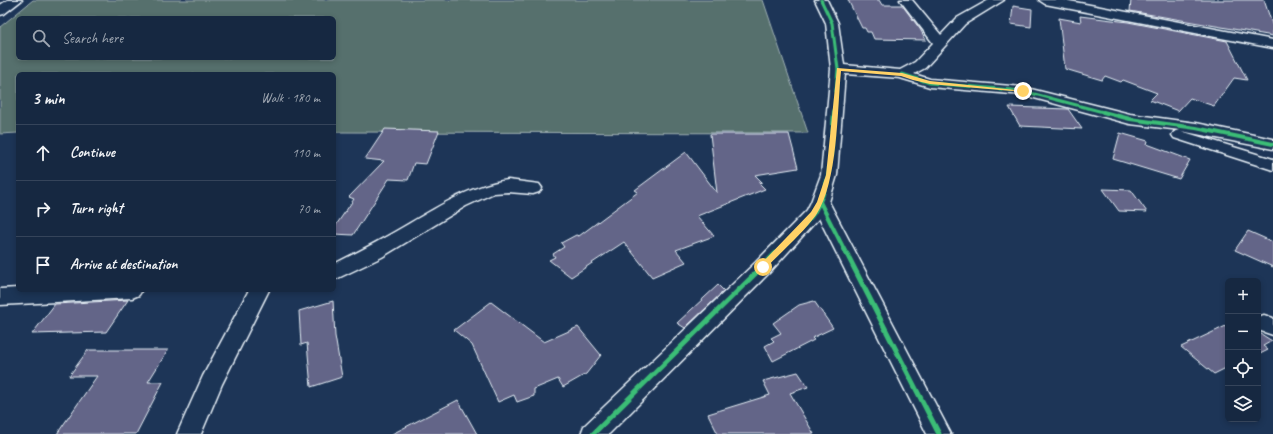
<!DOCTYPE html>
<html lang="en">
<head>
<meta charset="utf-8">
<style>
  :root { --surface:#162841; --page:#1f3048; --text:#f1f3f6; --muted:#9ea6b1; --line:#35445a }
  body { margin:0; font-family:Caveat,sans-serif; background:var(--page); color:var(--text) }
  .controls { position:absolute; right:12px; bottom:12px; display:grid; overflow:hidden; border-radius:6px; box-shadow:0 2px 6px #0003 }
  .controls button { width:36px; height:36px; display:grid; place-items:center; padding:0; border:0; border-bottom:1px solid var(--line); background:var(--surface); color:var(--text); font:20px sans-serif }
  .stop { position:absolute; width:12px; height:12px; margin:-9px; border:3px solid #ffd166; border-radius:50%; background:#fff }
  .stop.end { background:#ffd166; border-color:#fff; box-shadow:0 1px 4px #0008 }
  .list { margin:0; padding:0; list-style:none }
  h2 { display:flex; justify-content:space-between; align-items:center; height:52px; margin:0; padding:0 16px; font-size:17px }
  h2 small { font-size:13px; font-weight:400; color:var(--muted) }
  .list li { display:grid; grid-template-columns:26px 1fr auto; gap:12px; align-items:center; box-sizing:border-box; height:56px; padding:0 16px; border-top:1px solid var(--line) }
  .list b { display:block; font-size:15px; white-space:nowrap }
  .list em { font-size:13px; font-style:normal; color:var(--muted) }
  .icon { flex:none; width:22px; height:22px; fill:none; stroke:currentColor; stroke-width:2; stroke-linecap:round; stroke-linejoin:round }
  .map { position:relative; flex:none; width:1273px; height:434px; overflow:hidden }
  .search { position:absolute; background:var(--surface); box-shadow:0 2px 6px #0003; left:16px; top:16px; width:320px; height:44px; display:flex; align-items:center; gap:10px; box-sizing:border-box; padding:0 14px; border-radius:6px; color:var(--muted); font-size:15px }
  .panel { position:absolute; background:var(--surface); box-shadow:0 2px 6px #0003; left:16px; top:72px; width:320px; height:220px; border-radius:6px }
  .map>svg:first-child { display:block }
  .green { fill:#56706d; stroke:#9fb0b2; fill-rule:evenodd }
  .building { fill:#646588; stroke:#e8f1f8 }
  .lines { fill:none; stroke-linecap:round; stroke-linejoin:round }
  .minor-casing { stroke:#e8f1f8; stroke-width:3 }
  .minor { fill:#1d3557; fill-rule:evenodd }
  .cycleway-far2-casing { stroke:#1d3557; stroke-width:5 }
  .cycleway-far1-casing { stroke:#1d3557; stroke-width:6 }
  .cycleway-casing { stroke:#1d3557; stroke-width:8 }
  .cycleway-far2 { stroke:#3abd76; stroke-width:3 }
  .cycleway-far1 { stroke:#3abd76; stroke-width:4 }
  .cycleway { stroke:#3abd76; stroke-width:5 }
  .route { fill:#ffd166 }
</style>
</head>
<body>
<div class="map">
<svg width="1273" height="434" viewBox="0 0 1273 434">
  <rect width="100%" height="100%" fill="#1d3557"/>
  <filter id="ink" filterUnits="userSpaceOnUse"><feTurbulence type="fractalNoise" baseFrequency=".025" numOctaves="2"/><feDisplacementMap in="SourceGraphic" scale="8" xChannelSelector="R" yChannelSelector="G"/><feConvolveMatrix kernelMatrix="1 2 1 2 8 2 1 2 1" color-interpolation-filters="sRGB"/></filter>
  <g filter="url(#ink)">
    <path class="green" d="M33,0H763L808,133L334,132V74H18V133L0,134V27ZM18,18H334V58H18Z"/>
    <path class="building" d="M848,0H879L882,5H902L920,29L926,40L874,39L871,32H867L865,28H862Z
      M1131,0H1264L1273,27V36L1130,11Z
      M1013,6L1032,9L1031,27L1011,24Z
      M1080,16L1128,22L1227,41L1247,80L1234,78L1214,106L1190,98L1178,111L1150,100L1157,93L1123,80L1121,82L1105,76L1102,80L1065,69L1059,18L1081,22Z
      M1009,107L1068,109L1082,129L1020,126Z
      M385,129L439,131L426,164L414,163L408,180L389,179L353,235L334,234V228L354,199L349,197L384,161L365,159Z
      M1120,133L1148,141L1147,144L1190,160L1179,179L1113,159Z
      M710,134H789L798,168L755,175L762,182L759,183L765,189L697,216L714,236L676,250L686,262L652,277L624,242L571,277L549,260L555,257L553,254L564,247L561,243L576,235L579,236L638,192L635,190L686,152L717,193Z
      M1103,189L1131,190L1147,212L1119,211Z
      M1248,231L1273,242V267L1235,250Z
      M718,285L724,291L685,328L677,323Z
      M128,300L106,332L32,334L55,304Z
      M333,301L335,336L342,377L311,387L307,343L301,345L299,311Z
      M814,301L833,328L812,338L814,340L773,361L765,346L774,341L771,338L781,333L773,323L799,305Z
      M491,302L544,342L578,327L601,355L586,374L563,387L558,379L534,389V396L517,402L514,395L498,402L472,345L454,330Z
      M1228,325V367L1214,374L1181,347Z
      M1258,332L1272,341L1263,346L1268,350L1258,355Z
      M88,350H168L148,382H163L136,434H57L97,376H69Z
      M798,372L808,387L790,393L814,434H718L708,414L770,395L763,381Z
      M458,400L477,434H392Z"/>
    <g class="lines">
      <g class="minor-casing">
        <path id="minor" d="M8,0H22L4,14L0,15V5Z
          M815,0H827L838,23L844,65L900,70L915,62L933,43L900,0H912L941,35L957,18L989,0H1004L965,24L925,68L914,74L930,79L1023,87L1130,114L1196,123L1273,139V149L1181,131L1273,159V170L1174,138L1172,135L1174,132L1180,130L1130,124L1023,95L930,87L900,78L845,74L837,175L829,202L951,434H927L819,218L770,272L609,434H581L584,426L756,262L807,210L811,202L821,175L831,69L826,23Z
          M1039,0H1064L1273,40V48L1045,4Z
          M508,180L539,184L542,188L539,192L533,194L508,192L494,193L466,206L382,257L334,280V264C360,251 385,238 410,223C441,205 472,185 508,180Z
          M18,288V290H142L139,295L132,298L0,305V289Z
          M249,290H269L222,384L201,434H177L203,376Z
          M1264,315L1273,318V335L1258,330V317Z"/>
      </g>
      <use href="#minor" class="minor"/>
      <g class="cycleway-far2-casing">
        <path id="cycleway-far2" d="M821,0L832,23L838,69L834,113
          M902,74L930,83L1023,91L1107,113"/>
      </g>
      <g class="cycleway-far1-casing">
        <path id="cycleway-far1" d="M1103,112L1130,119L1196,128L1273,144
          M820,202L847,255
          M774,255C787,242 804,228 814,213C833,183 831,146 834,112"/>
      </g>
      <g class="cycleway-casing">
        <path id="cycleway" d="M847,254L939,434
          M593,434L775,254"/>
      </g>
      <use href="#cycleway-far2" class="cycleway-far2"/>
      <use href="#cycleway-far1" class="cycleway-far1"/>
      <use href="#cycleway" class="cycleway"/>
    </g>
  </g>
  <path class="route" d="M837,68L902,73L930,81L1026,91L1023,92L930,84L913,80L901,76L841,71C837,111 838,182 816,215C803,233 781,252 765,269H760V265L811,212L817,202L826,175Z"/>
</svg>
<div class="controls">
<button>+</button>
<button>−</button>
<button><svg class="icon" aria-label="locate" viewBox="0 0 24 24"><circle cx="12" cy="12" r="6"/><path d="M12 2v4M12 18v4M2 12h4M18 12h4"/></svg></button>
<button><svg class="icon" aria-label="layers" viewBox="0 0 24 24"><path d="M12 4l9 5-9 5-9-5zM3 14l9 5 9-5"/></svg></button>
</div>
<div class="stop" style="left:763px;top:267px"></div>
<div class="stop end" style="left:1023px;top:91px"></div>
<div class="search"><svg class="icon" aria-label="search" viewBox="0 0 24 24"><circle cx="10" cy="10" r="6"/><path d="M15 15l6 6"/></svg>Search here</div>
<section class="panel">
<h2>3 min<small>Walk · 180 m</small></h2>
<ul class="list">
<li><svg class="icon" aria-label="ahead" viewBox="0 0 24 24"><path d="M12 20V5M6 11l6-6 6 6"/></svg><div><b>Continue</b></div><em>110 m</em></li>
<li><svg class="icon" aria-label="right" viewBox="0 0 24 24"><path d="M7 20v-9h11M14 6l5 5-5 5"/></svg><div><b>Turn right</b></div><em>70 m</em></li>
<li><svg class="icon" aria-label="arrive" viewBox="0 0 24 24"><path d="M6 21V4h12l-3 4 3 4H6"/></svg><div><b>Arrive at destination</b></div></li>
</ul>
</section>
</div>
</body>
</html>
